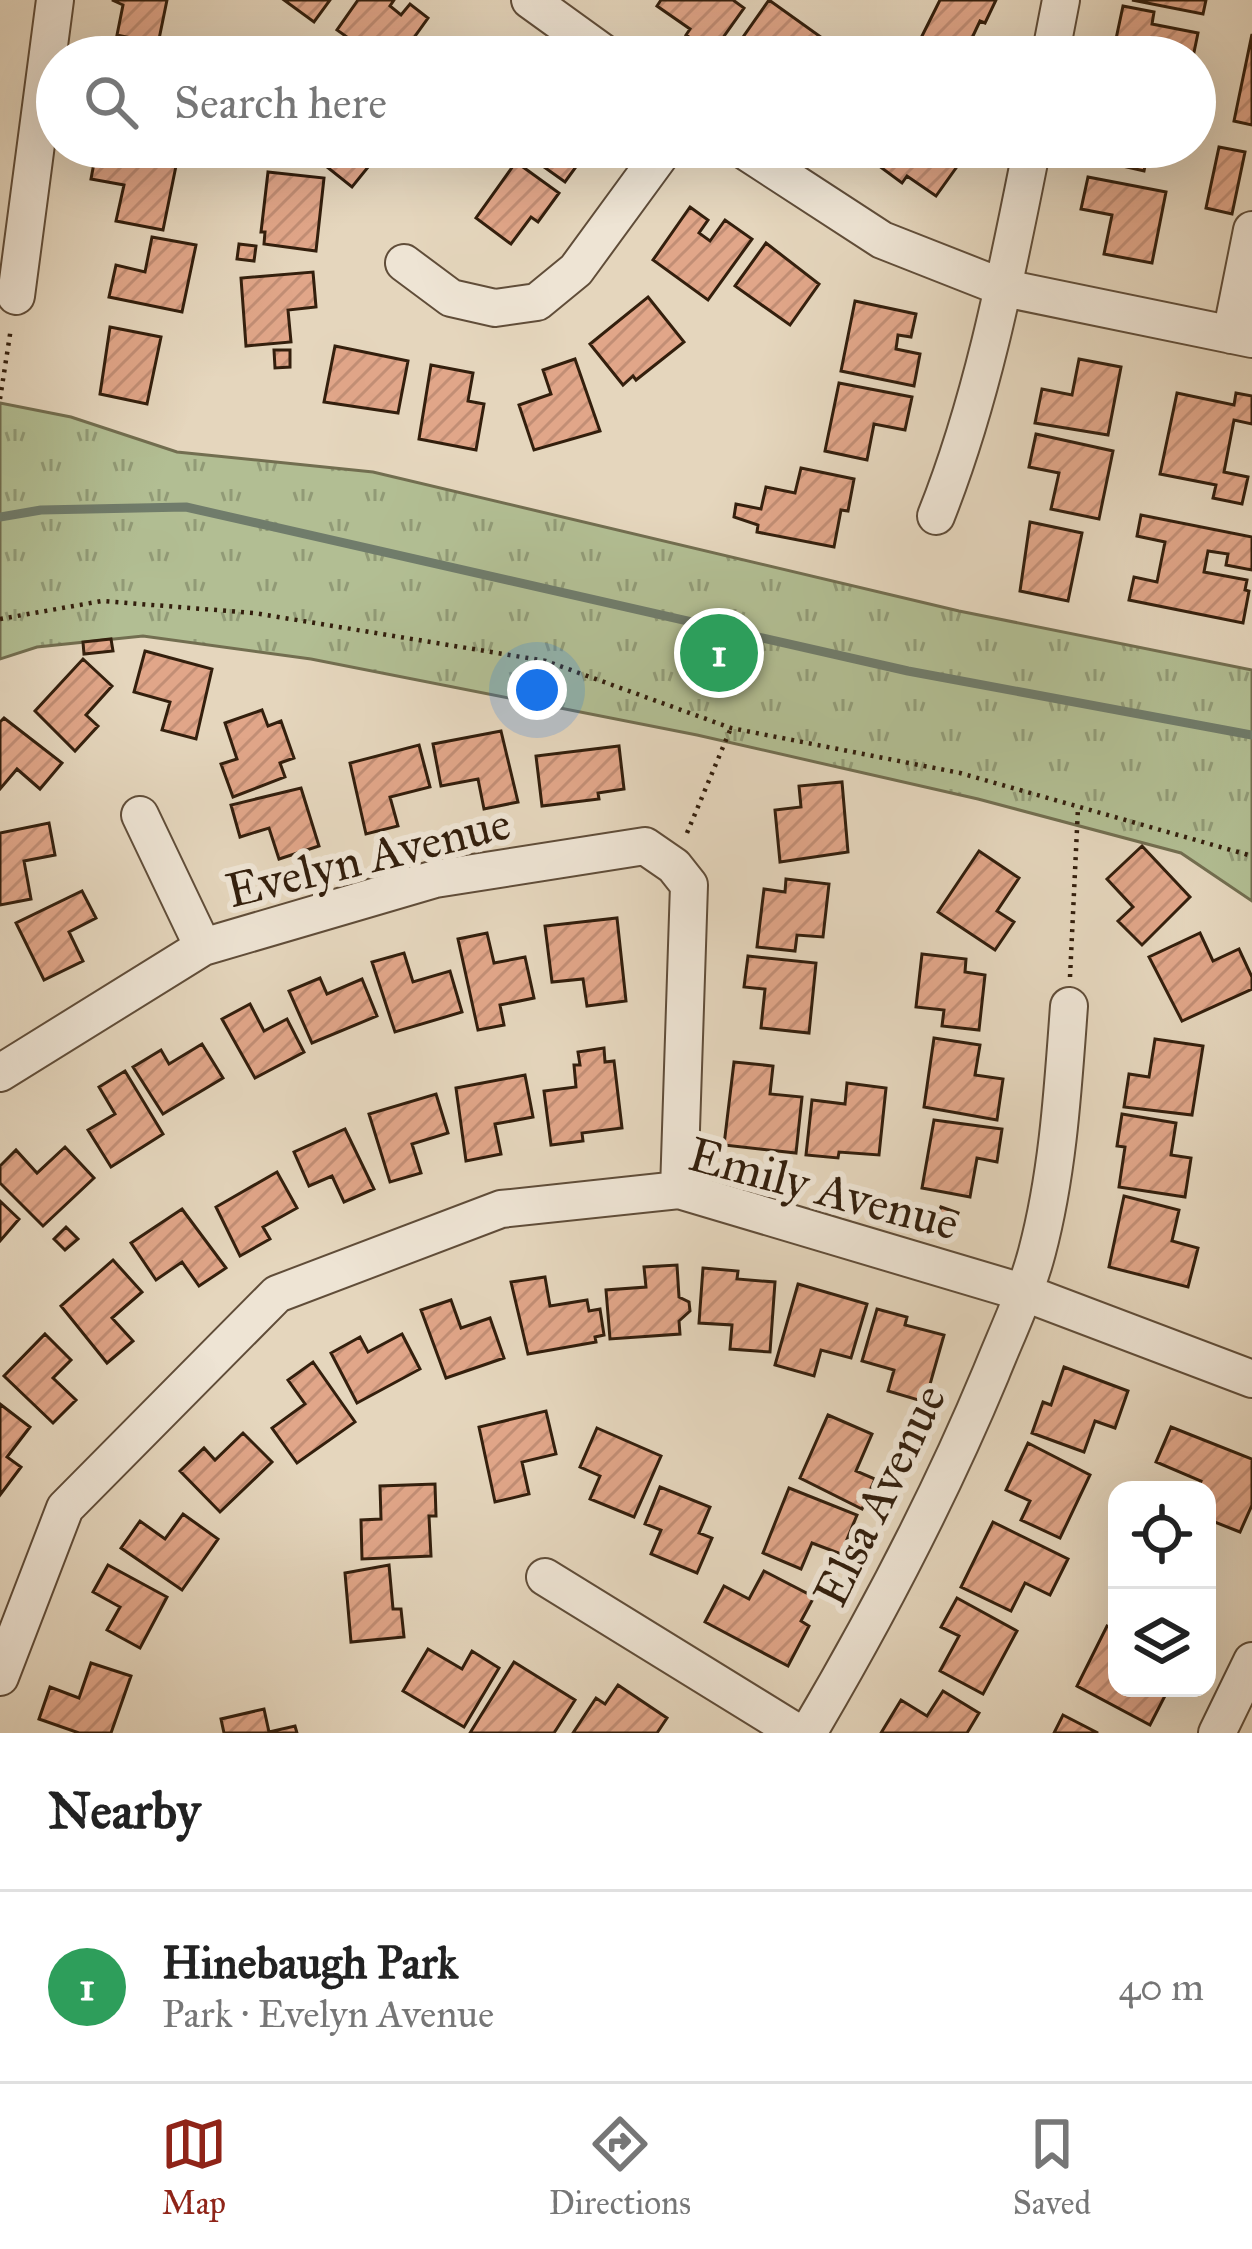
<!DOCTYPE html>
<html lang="en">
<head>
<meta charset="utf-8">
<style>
  :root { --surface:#fff; --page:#f6f6f6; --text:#222; --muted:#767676; --line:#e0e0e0; --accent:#8f2418 }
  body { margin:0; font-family:"IM FELL Great Primer",serif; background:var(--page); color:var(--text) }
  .controls { position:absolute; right:36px; bottom:36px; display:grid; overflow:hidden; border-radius:24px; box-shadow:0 12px 48px #0002 }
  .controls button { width:108px; height:108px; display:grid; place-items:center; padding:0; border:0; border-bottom:3px solid var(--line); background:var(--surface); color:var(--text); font:60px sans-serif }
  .you { position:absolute; left:537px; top:690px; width:42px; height:42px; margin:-30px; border:9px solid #fff; border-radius:50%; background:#1a73e8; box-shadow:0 0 0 18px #1a73e833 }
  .badge { display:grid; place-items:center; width:78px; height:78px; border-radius:50%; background:var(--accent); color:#fff; font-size:39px; font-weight:700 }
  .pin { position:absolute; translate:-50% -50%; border:6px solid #fff; box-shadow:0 3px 12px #0006 }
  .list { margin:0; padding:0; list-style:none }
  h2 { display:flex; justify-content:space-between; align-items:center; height:156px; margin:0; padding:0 48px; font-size:51px }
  h2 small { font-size:39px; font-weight:400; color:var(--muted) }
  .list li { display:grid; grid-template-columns:78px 1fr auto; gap:36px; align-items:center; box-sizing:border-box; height:192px; padding:0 48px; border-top:3px solid var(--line) }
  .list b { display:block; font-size:45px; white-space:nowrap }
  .list p { margin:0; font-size:39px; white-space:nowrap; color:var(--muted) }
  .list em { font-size:39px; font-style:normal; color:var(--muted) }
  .icon { flex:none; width:66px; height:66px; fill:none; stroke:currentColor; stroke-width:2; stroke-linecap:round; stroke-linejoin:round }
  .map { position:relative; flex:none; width:1252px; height:1733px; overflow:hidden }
  .search { position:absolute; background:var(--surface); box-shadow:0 12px 48px #0002; left:36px; right:36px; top:36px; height:132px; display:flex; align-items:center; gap:30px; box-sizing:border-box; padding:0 42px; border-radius:66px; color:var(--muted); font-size:45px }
  .sheet { height:348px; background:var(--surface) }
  nav { display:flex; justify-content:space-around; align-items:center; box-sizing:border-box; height:168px; border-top:3px solid var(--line); background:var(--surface); font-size:33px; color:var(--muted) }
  nav a { display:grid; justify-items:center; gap:6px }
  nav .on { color:var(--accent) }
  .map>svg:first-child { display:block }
  .park { fill:url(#park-tufts); stroke:#726e50; stroke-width:3 }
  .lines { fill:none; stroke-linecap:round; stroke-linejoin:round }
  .stream { stroke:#707c6b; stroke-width:9 }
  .building { fill:url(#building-hatch); stroke:#331f0d; stroke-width:3 }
  .minor-casing { stroke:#604d39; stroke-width:40 }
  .path { stroke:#331f0d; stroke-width:4.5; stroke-dasharray:3 6; stroke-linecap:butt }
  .minor { stroke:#eee4d4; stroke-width:36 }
  .labels { text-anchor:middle; stroke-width:12; stroke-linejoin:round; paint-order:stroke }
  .street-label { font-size:48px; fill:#331f0d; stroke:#eee4d4 }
</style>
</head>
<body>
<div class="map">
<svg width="1252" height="1733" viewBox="0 0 1252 1733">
  <defs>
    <pattern id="park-tufts" width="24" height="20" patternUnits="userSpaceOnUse" patternTransform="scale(3)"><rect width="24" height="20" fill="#b2be93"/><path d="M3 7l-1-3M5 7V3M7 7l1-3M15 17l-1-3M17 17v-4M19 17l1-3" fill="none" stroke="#919a76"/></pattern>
    <pattern id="building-hatch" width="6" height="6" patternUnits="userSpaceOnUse" patternTransform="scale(3)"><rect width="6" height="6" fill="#e1a689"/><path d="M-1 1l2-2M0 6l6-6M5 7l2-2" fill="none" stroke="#c28e75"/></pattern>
  </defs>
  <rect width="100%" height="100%" fill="#e5d6bd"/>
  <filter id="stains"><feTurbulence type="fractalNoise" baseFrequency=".00167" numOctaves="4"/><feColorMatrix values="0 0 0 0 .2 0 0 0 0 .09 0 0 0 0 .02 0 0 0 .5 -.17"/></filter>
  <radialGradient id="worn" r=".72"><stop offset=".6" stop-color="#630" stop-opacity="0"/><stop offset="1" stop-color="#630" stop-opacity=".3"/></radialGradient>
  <path class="park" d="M0,403L71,417L177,452L373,472L959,611L1252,670V901L1181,853L978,799L697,735L311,659L143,636L37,647L0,659Z"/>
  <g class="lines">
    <path class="stream" d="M0,517L41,510L186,507L908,671L1252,735"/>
  </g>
  <path class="building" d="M112,0H167L158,44L117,35L123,5Z
    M284,0H330L314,22Z
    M358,0H394L390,6L401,15L410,4L428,18L400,57H375L337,30Z
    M661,0H733L744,8L712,53L686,35L690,29L657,6Z
    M769,0L825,40L812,57H729Z
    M940,0H996L985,23L980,21L963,57L920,40Z
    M1132,0H1206L1203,14Z
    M1123,6L1154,12L1152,24L1198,33L1193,57H1139L1141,45L1116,39Z
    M1252,34V125L1234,121Z
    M476,38L504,57H462Z
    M429,41L452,57H418Z
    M97,147L177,161L163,230L116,221L124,185L91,179Z
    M235,147H257L249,162L232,153Z
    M302,147H356L373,161L352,187Z
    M516,147H586V153L565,182Z
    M887,147H971L936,196L907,176L902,183L875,163Z
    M1104,147H1149L1144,171L1101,161Z
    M1219,147L1245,152L1232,214L1206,208Z
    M516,162L559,193L538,222L531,217L511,244L476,218Z
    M268,172L324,178L316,251L264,244L265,232H261Z
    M1088,177L1166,192L1152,263L1104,254L1112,215L1081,209Z
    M690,207L708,220L699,233L710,241L725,220L752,239L708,300L653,260Z
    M152,237L196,245L182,312L109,297L116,265L145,272Z
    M766,243L819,284L790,325L735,286Z
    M239,244L256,246L254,261L237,259Z
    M313,272L316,307L288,310L291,342L246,346L241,278Z
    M648,297L684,342L636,380L633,376L623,385L590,344Z
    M855,301L916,314L911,337L898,335L896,349L920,354L914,386L841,371Z
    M110,327L161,337L147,404L100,394Z
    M335,346L408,361L398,413L324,402Z
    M274,350H290V367L275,368Z
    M575,359L600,431L534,450L519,405L551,394L543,370Z
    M1079,359L1121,367L1108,435L1035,423L1042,389L1072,395Z
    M431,365L473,373L468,401L484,404L476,450L419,439Z
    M839,383L912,397L905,430L874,424L867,460L825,451Z
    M1177,393L1234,405L1236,393L1252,396V424L1234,420L1224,472L1248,477L1242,504L1213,498L1216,485L1160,474Z
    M1036,434L1113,451L1099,519L1051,509L1059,473L1029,467Z
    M801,468L854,479L848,511L841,510L834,547L757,532L758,525L734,517L736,504L761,509L766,487L795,493Z
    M1141,515L1252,537V570L1226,565L1228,554L1208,551L1204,572L1247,580L1245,590L1249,591L1243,623L1129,600L1134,577L1157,582L1165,542L1137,536Z
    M1030,522L1082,533L1068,601L1020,591Z
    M111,639L113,651L84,654L83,642Z
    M145,651L212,669L196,739L162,730L170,702L134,692Z
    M83,659L112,686L86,715L98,726L75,751L35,711Z
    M262,710L268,726L281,721L294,758L280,763L285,777L233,797L221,764L237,759L225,723Z
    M4,718L62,763L40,789L17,769L0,789V722Z
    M501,731L518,802L484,809L478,779L441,786L433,744Z
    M419,745L430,787L390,797L398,826L366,834L350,763Z
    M619,746L624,789L598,793L599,799L542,806L536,756Z
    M842,782L848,852L780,862L775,810L801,807L799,786Z
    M301,788L319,846L279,859L269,828L240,837L231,805Z
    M49,823L55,855L24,861L31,899L0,905V833Z
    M1142,846L1190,897L1142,945L1118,921L1133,907L1107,879Z
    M979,851L1019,878L997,911L1014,922L995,950L938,912Z
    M786,879L829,884L823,937L797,935L795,951L757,947L764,889L785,892Z
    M82,891L96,918L69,932L83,961L44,980L16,923Z
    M617,918L626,1001L587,1006L583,979L552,982L545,926Z
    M487,933L494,963L525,957L534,998L500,1005L504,1025L478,1030L458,939Z
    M1200,933L1213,961L1239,949L1252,977V989L1182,1021L1149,957Z
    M404,953L413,982L450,971L462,1012L395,1032L372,962Z
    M922,954L966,959L965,972L985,975L979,1030L942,1026L944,1010L916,1007Z
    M748,956L816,963L809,1033L761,1028L765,989L744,987Z
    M320,978L327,994L362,979L377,1016L312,1043L289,991Z
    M250,1004L264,1031L287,1019L304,1052L255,1078L222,1019Z
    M934,1038L980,1045L975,1075L1003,1079L997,1120L924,1107Z
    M1155,1039L1203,1046L1192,1115L1124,1107L1129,1074L1149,1077Z
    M202,1044L223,1078L163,1114L133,1067L161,1050L169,1064Z
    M604,1048L605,1062L614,1061L622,1128L582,1133L583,1141L551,1145L544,1091L576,1087L574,1065H580L578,1052Z
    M734,1062L773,1066L770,1094L802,1097L796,1153L724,1145Z
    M125,1071L163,1134L111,1167L88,1130L115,1114L99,1087Z
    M525,1075L533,1117L495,1124L501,1154L466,1161L456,1088Z
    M847,1083L886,1088L879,1155L839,1152L838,1158L806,1155L812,1100L845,1104Z
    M436,1094L448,1133L412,1144L421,1173L390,1182L369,1114Z
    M1122,1114L1176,1123L1171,1155L1191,1158L1185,1197L1119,1187L1125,1147L1117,1146Z
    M934,1120L1002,1129L997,1162L977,1158L970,1197L922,1188Z
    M345,1129L374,1189L344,1202L332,1176L309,1186L294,1152Z
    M65,1147L94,1178L43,1226L0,1183V1166L16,1150L37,1173Z
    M277,1172L297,1208L263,1227L270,1239L240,1256L216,1207Z
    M1124,1196L1179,1210L1172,1241L1198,1248L1188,1287L1109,1267Z
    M0,1201L19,1219L0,1241Z
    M941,1207L958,1213L952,1228L935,1221Z
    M182,1209L226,1268L199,1286L182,1262L156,1280L131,1243Z
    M66,1227L78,1239L65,1250L54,1239Z
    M113,1260L142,1292L112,1318L133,1341L107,1363L61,1306Z
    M677,1265L679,1297L689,1302L690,1311L679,1321L680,1334L610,1339L606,1290L646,1287L644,1267Z
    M703,1268L738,1271L737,1279L775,1282L770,1352L730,1349L732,1325L699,1323Z
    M545,1277L550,1306L587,1300L589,1311L600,1309L604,1335L595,1337L596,1342L528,1354L511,1282Z
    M798,1284L867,1304L851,1358L821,1350L814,1376L775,1365Z
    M451,1300L461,1328L490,1318L504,1358L446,1378L421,1310Z
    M877,1309L907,1317L905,1325L944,1335L925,1402L888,1391L894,1370L862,1361Z
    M45,1334L71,1360L53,1378L76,1400L53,1423L4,1376Z
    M402,1334L420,1369L357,1403L331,1353L360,1337L368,1352Z
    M313,1362L355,1422L297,1463L272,1428L305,1404L288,1380Z
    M1064,1367L1128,1391L1115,1428L1095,1421L1084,1452L1032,1433L1043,1402L1051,1405Z
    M0,1404L30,1427L7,1457L21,1467L0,1495Z
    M546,1411L556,1454L522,1462L529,1494L495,1502L479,1427Z
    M828,1415L872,1434L856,1471L875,1479L862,1509L800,1478Z
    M1171,1427L1252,1459V1505L1240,1532L1207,1519V1490H1198L1201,1481L1156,1462Z
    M597,1428L661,1456L634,1517L590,1499L600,1476L580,1467Z
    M243,1433L272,1462L220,1512L180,1471L204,1448L215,1460Z
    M1028,1443L1090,1475L1060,1538L1021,1520L1030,1501L1006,1490Z
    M435,1484L436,1516H429L431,1556L362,1559L361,1520L381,1519L380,1486Z
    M660,1487L710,1507L699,1533L712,1538L697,1573L651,1554L661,1530L645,1524Z
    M789,1488L857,1515L841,1554L812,1543L801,1569L763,1553Z
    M183,1514L218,1539L182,1590L121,1548L140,1521L165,1539Z
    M993,1522L1068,1559L1050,1595L1025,1583L1011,1611L961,1587Z
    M108,1565L167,1597L140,1648L107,1630L120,1607L93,1592Z
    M389,1565L393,1609H401L404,1637L351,1642L345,1573Z
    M764,1571L814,1597L801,1621L809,1626L788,1666L705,1622L724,1586L749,1599Z
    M957,1598L1017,1631L983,1694L940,1671L959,1636L941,1627Z
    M1107,1626L1117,1631V1688H1169L1150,1725L1077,1686Z
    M428,1649L462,1669L472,1651L499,1668L464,1727L403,1691Z
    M514,1662L575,1700L554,1733H470Z
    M91,1663L131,1676L111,1733H79L39,1719L50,1687L79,1698Z
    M618,1685L667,1718L657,1733H573L596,1698L605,1704Z
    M943,1691L979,1713L967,1733H881L901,1700L927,1716Z
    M264,1709L269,1732L295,1726L297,1733H224L221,1719Z
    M1063,1715L1098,1733H1054Z"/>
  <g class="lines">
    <g class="minor-casing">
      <path id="minor" d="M530,0L609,57
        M1050,57L1061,0
        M739,147L882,240L1004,288L1252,339
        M404,263L451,298L495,308L537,302L576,270L666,147
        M16,296L55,0
        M1231,335L1252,230
        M936,516C983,398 1007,272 1032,147
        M140,815L203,947
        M0,1073L203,947L435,879L645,846L674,866L689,885L679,1190
        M545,1577L798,1733
        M0,1677L65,1508L277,1294L501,1209L679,1190L1025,1293L1252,1379
        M808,1733C877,1616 939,1498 991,1373C1007,1333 1026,1294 1037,1252C1058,1173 1063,1088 1069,1006
        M1217,1733L1252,1661"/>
    </g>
    <path class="path" d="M0,399L11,328
      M0,619L102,601L254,613L546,661L731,728L960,773L1252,856
      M687,833L731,728
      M1070,977L1078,808"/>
    <use href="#minor" class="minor"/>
  </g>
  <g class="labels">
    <g class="street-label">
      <text transform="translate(368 856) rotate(-14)" y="17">Evelyn Avenue</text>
      <text transform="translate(824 1188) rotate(15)" y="17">Emily Avenue</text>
      <text transform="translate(879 1495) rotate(-64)" y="17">Elsa Avenue</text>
    </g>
  </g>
  <rect width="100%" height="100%" filter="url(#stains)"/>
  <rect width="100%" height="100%" fill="url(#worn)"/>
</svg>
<div class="controls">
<button><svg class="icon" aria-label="locate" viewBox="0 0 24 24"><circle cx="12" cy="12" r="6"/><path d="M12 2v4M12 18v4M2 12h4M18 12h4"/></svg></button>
<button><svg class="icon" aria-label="layers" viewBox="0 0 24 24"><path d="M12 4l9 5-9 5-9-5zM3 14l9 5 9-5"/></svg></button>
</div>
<div class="you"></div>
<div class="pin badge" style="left:719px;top:653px;background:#2e9e5b">1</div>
<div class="search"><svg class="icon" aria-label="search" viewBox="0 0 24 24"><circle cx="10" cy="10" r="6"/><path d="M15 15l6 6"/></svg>Search here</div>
</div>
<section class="sheet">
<h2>Nearby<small></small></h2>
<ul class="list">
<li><span class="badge" style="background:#2e9e5b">1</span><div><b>Hinebaugh Park</b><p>Park · Evelyn Avenue</p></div><em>40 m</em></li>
</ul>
</section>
<nav>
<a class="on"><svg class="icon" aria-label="map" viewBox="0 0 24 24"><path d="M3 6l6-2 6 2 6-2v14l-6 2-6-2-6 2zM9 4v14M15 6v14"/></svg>Map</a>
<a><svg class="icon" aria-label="directions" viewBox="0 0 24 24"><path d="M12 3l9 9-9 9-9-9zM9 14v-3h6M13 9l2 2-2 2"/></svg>Directions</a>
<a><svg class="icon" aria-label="saved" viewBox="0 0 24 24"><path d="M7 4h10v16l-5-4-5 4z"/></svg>Saved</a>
</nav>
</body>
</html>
